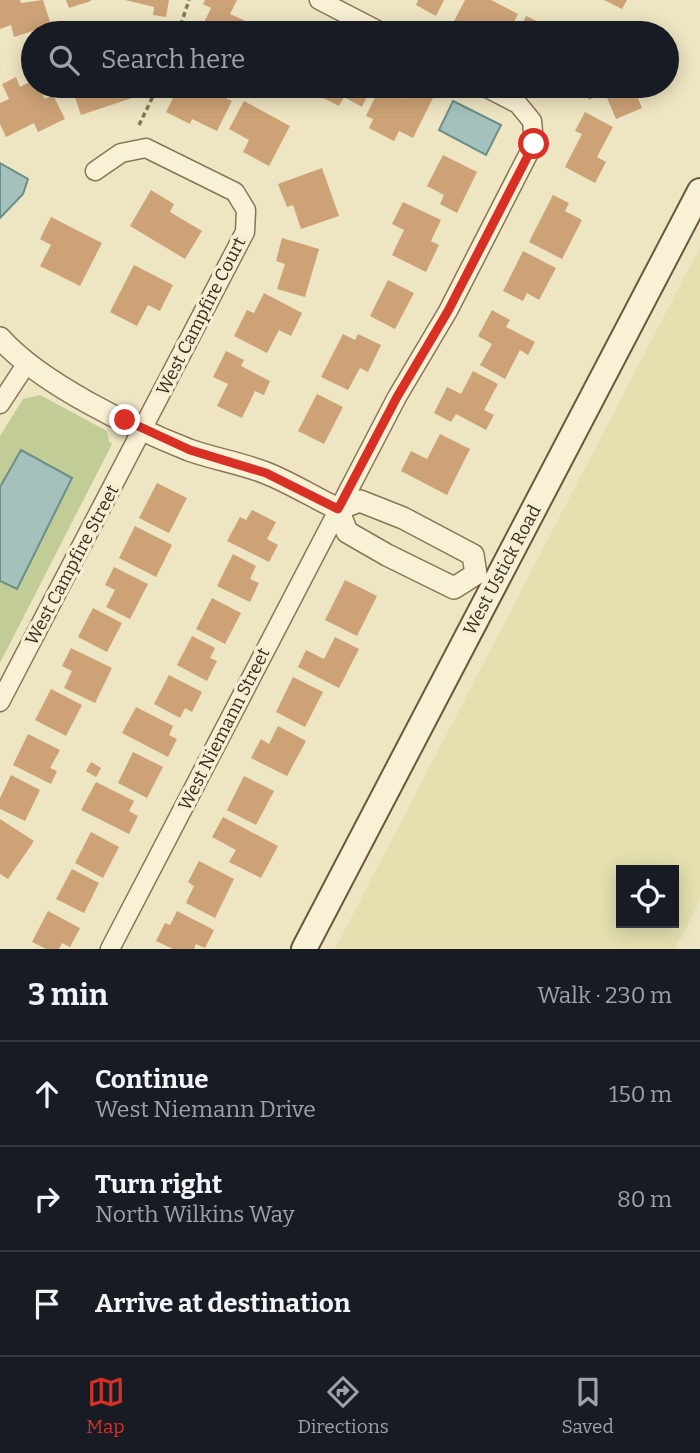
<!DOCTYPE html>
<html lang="en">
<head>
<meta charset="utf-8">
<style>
  :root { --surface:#171b24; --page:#242831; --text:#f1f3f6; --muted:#9ea1a6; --line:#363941; --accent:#d93025 }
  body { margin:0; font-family:Bitter,serif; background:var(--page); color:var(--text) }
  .controls { position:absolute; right:21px; bottom:21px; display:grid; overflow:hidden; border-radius:0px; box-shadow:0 4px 18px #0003 }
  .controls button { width:63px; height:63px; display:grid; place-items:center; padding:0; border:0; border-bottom:2px solid var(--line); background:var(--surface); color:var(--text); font:35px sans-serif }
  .stop { position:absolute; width:21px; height:21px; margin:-16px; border:5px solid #d93025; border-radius:50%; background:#fff }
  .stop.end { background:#d93025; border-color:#fff; box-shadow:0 2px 7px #0008 }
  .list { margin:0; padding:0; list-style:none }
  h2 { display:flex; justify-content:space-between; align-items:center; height:91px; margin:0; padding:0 28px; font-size:30px }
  h2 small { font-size:23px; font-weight:400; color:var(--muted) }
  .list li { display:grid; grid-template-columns:46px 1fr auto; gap:21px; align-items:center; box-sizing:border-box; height:105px; padding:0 28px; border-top:2px solid var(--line) }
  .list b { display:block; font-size:26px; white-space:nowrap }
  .list p { margin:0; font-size:23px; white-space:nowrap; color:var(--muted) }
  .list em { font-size:23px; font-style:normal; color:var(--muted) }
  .icon { flex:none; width:38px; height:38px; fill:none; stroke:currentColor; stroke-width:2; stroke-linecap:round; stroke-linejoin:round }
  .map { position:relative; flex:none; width:700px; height:949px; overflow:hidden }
  .search { position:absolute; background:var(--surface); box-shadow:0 4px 18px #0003; left:21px; right:21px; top:21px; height:77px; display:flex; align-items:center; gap:18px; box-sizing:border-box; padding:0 24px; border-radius:38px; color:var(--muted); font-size:26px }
  .sheet { height:406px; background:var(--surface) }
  nav { display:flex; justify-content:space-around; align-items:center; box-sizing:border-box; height:98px; border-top:2px solid var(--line); background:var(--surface); font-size:19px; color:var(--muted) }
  nav a { display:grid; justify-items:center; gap:4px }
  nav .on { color:var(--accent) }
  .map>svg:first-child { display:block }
  .farmland { fill:#e4e0af; fill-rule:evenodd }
  .green { fill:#c2cc96 }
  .water { fill:#a4c1bb; stroke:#6b8f89; stroke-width:2 }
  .building { fill:#cda277 }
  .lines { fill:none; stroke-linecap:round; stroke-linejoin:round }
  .minor-casing { stroke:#887659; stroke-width:21 }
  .tertiary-casing { stroke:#887659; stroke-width:24 }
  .secondary-casing { stroke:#6a573c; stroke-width:28 }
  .path { stroke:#887659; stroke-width:3.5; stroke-dasharray:5 3.5; stroke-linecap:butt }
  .minor { stroke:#f9f1d5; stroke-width:18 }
  .tertiary { stroke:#f9f1d5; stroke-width:21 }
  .secondary { stroke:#f9f1d5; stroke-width:24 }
  .route { stroke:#d93025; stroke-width:9 }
  .labels { text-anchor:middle; stroke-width:7; stroke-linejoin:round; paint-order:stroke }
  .street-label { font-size:18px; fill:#382c1d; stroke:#f6eed2 }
</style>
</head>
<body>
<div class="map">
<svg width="700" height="949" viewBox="0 0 700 949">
  <rect width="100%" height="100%" fill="#eee5c2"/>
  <path class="farmland" d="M700,247V900L675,949H335ZM621,870H674V923H621Z"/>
  <path class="green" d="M40,395L107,431L109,442L112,444L0,663V436L23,399Z"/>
  <path class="water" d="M453,101L501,125L486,155L439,130Z
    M0,163L28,179L23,194L0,218Z
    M21,450L72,478L17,589L0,581V487Z"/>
  <path class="building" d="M0,0H20L21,3L43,0L51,25L14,37L11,25L0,29Z
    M66,0H91V1L69,8Z
    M125,0H169L166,17L153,15L154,7Z
    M205,0H237L230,14L254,25L250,33H199L211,8L203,4Z
    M418,0H444L436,16L416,5Z
    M465,0H491L518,14L508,33H472L453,23Z
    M604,0H627L622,9Z
    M526,16L562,33H518Z
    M261,26L275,33H258Z
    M16,77L20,87L33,80V86H38L45,99L53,95L65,119L38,132L34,123L6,137L0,124V103L9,99L2,84Z
    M71,86H128L132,98L81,115Z
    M179,86H201L232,101L217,131L192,119L190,124L166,112Z
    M312,86H372L362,107L344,97L339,106L309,91Z
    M409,86L433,98L413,138L399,131L394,141L369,128L373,119L366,116L380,87L403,99Z
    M583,86H633L642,108L616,119L605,93L589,100Z
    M244,101L290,126L269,166L243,152L249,140L229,129Z
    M585,112L613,127L597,157L606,162L595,183L565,167L582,134L575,131Z
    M443,155L477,172L457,213L440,204L444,195L427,186Z
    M322,168L339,216L301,229L293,205L287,207L278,184Z
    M151,190L174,204L170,212L202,231L185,259L130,226Z
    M553,195L569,203L565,211L582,220L562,259L529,242Z
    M403,202L441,220L431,241L439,245L426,272L392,255L404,230L392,224Z
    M51,217L102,243L80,286L40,266L51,245L40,239Z
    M282,238L319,249L305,297L277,289L285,264L276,261Z
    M523,251L556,268L539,300L527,293L523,301L503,291Z
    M134,265L173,285L160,311L148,305L137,326L110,312Z
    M388,280L414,293L395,329L370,316Z
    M264,293L302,313L291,336L279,330L267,353L234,336L247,310L254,313Z
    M492,310L510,320L506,327L535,342L528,355L520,350L505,379L480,365L492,344L478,336Z
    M343,334L355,340L358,334L381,345L368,372L360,368L348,390L321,377Z
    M226,351L244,360L241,366L270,381L264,395L255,391L242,418L217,406L228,384L213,377Z
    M473,371L498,384L484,410L494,415L486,430L456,414L451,422L434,413L447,387L461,394Z
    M317,394L343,407L324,444L298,431Z
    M440,434L470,449L447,495L401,471L411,451L427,459Z
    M157,483L187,498L169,533L139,518Z
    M252,510L276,522L267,539L278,545L269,562L227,541L240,517L246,520Z
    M135,526L172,545L156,577L119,558Z
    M233,554L256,566L250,579L259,583L250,602L217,586Z
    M114,567L148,584L130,619L106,607L115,590L105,585Z
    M345,580L377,596L357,636L325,620Z
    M212,598L241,613L225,644L196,629Z
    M93,608L122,623L107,652L78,637Z
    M192,636L215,648L210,658L217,661L207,681L177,665Z
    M335,637L359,649L339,688L298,667L306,650L324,659Z
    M71,648L112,668L95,703L64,688L72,671L62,666Z
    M169,675L202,692L192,712L185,708L180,718L154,704Z
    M293,677L323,692L305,727L276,712Z
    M51,689L82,705L66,736L35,720Z
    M136,707L173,726L169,735L177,739L168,757L122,733Z
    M278,726L306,741L287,776L251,758L261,739L269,744Z
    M28,734L60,750L50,768L57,771L51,784L13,765Z
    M133,752L163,767L147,798L118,783Z
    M91,762L101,768L96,777L86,771Z
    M11,775L40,790L25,821L0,809V798Z
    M244,776L274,791L256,825L227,810Z
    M96,782L134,801L129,811L138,816L129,834L81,810Z
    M223,817L278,846L261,878L229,862L236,850L212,837Z
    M0,819L34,841L8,879L0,874Z
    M91,832L119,847L103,878L75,863Z
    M199,861L234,879L215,918L186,903L194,886L188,882Z
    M72,869L99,883L84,913L56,899Z
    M48,911L80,928L70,947L62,943L59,949H46L32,942Z
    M177,911L214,930L205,948L196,944L194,949H173L156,941L165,923L170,925Z"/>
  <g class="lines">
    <g class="minor-casing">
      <path id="minor" d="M319,0L383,33
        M0,404L27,363
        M0,702L245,232L246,210L235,192L146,148L121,153L95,171
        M110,949L397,397L448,311L534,143L532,121L518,104L483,86"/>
    </g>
    <g class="tertiary-casing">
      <path id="tertiary" d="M0,338C41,384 131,427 189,450C214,459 241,463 266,473C291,483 315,498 338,509
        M360,501L403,518L473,555L476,574L454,588L387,555L347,532L338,509Z"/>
    </g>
    <g class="secondary-casing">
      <path id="secondary" d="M304,949L700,191"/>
    </g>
    <path class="path" d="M178,33L189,0
      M139,125L158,86"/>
    <use href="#minor" class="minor"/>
    <use href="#tertiary" class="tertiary"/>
    <use href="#secondary" class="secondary"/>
  </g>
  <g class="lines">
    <path class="route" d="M125,420L190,450L266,473L338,509L397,397L448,311L534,144"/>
  </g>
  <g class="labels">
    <g class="street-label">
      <text transform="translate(201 316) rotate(-63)" y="6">West Campfire Court</text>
      <text transform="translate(72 565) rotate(-62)" y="6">West Campfire Street</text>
      <text transform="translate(502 570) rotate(-62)" y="6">West Ustick Road</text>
      <text transform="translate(224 729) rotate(-63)" y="6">West Niemann Street</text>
    </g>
  </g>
</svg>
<div class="controls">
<button><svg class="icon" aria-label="locate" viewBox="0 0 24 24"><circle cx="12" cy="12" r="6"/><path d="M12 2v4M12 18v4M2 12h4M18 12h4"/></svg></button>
</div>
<div class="stop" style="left:534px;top:144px"></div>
<div class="stop end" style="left:125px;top:420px"></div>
<div class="search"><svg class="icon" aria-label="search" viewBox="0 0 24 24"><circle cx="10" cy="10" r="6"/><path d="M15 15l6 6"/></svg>Search here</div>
</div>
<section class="sheet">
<h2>3 min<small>Walk · 230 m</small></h2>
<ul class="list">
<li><svg class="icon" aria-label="ahead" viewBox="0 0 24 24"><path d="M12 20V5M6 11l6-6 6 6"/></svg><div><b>Continue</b><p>West Niemann Drive</p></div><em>150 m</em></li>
<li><svg class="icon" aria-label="right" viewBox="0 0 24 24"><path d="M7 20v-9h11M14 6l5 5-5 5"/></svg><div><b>Turn right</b><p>North Wilkins Way</p></div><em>80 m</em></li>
<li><svg class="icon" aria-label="arrive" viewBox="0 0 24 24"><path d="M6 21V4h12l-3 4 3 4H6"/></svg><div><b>Arrive at destination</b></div></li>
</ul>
</section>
<nav>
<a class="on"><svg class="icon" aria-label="map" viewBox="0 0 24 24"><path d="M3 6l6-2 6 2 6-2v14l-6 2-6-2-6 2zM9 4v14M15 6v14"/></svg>Map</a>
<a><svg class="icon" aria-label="directions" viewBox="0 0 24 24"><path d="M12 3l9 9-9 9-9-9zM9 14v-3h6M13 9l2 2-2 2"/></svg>Directions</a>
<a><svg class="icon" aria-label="saved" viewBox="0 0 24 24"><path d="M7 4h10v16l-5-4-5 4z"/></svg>Saved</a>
</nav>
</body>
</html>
